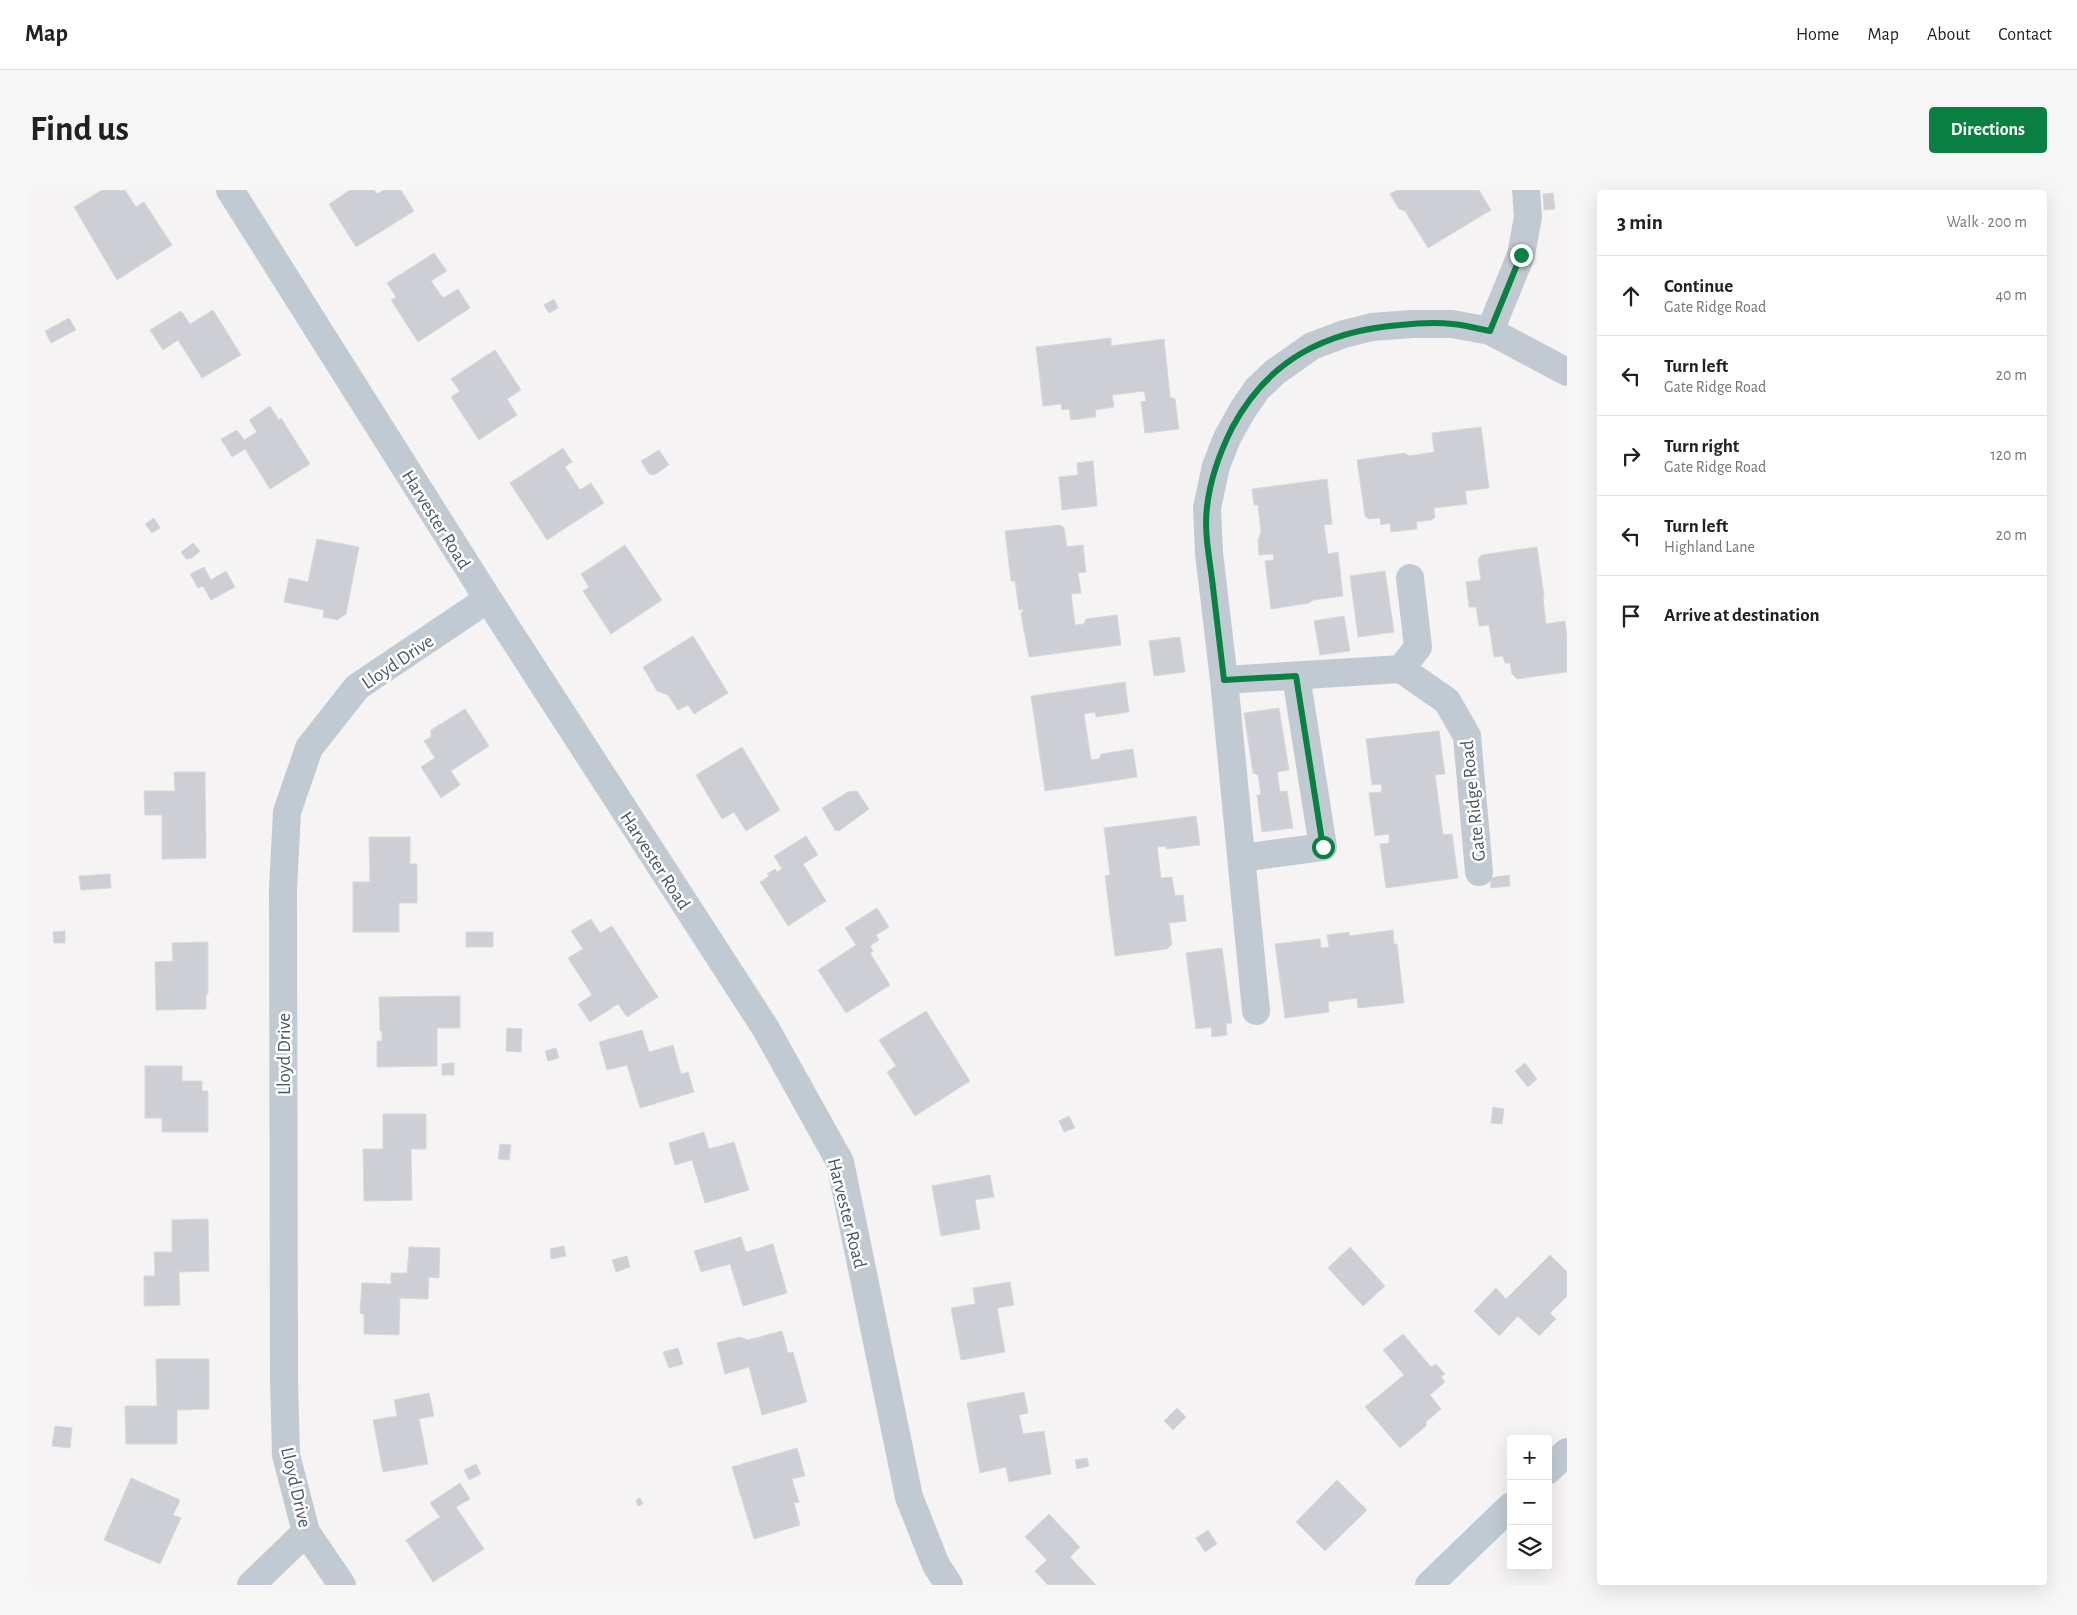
<!DOCTYPE html>
<html lang="en">
<head>
<meta charset="utf-8">
<style>
  :root { --surface:#fff; --page:#f6f6f6; --text:#202124; --muted:#757577; --line:#e0e0e0; --accent:#0b8043 }
  body { margin:0; font-family:"Alegreya Sans",sans-serif; background:var(--page); color:var(--text) }
  .controls { position:absolute; right:15px; bottom:15px; display:grid; overflow:hidden; border-radius:5px; box-shadow:0 5px 20px #0002 }
  .controls button { width:45px; height:45px; display:grid; place-items:center; padding:0; border:0; border-bottom:1px solid var(--line); background:var(--surface); color:var(--text); font:25px sans-serif }
  .stop { position:absolute; width:15px; height:15px; margin:-11px; border:4px solid #0b8043; border-radius:50%; background:#fff }
  .stop.end { background:#0b8043; border-color:#fff; box-shadow:0 1px 5px #0008 }
  .list { margin:0; padding:0; list-style:none }
  h2 { display:flex; justify-content:space-between; align-items:center; height:65px; margin:0; padding:0 20px; font-size:21px }
  h2 small { font-size:16px; font-weight:400; color:var(--muted) }
  .list li { display:grid; grid-template-columns:32px 1fr auto; gap:15px; align-items:center; box-sizing:border-box; height:80px; padding:0 20px; border-top:1px solid var(--line) }
  .list b { display:block; font-size:19px; white-space:nowrap }
  .list p { margin:0; font-size:16px; white-space:nowrap; color:var(--muted) }
  .list em { font-size:16px; font-style:normal; color:var(--muted) }
  .icon { flex:none; width:28px; height:28px; fill:none; stroke:currentColor; stroke-width:2; stroke-linecap:round; stroke-linejoin:round }
  .map { position:relative; flex:none; width:1537px; height:1395px; overflow:hidden; border-radius:5px }
  header { display:flex; align-items:center; gap:30px; box-sizing:border-box; height:70px; padding:0 25px; background:var(--surface); border-bottom:1px solid var(--line) }
  header strong { font-size:24px }
  nav { display:flex; gap:28px; margin-inline-start:auto; font-size:18px }
  .intro { display:flex; align-items:center; justify-content:space-between; box-sizing:border-box; height:120px; padding:0 30px }
  h1 { margin:0; font-size:35px }
  .button { padding:12px 22px; border-radius:5px; background:var(--accent); color:#fff; font-size:18px; font-weight:700 }
  main { display:flex; gap:30px; padding:0 30px }
  aside { flex:1; background:var(--surface); border-radius:5px; box-shadow:0 5px 20px #0002 }
  .map>svg:first-child { display:block }
  .building { fill:#cdcfd5; stroke:#d7d9de }
  .lines { fill:none; stroke-linecap:round; stroke-linejoin:round }
  .minor { stroke:#c1cad2; stroke-width:28 }
  .route { stroke:#0b8043; stroke-width:6 }
  .labels { text-anchor:middle; stroke-width:5; stroke-linejoin:round; paint-order:stroke }
  .street-label { font-size:19px; fill:#4a5661; stroke:#fff }
</style>
</head>
<body>
<header>
<strong>Map</strong>
<nav><a>Home</a><a>Map</a><a>About</a><a>Contact</a></nav>
</header>
<div class="intro"><h1>Find us</h1><a class="button">Directions</a></div>
<main>
<div class="map">
<svg width="1537" height="1395" viewBox="0 0 1537 1395">
  <rect width="100%" height="100%" fill="#f5f3f3"/>
  <path class="building" d="M72,0H95L106,17L114,12L142,55L87,90L44,17Z
    M320,0H344L347,4L354,0H371L384,21L326,57L299,14Z
    M1367,0H1449L1461,20L1398,58L1375,21L1369,19L1360,4Z
    M1523,3L1525,19L1514,20L1513,4Z
    M404,63L417,81L401,91L413,108L428,99L440,118L388,152L361,110L366,107L357,93Z
    M524,109L528,118L519,123L514,115Z
    M183,120L211,165L172,188L148,150L133,160L120,140L151,121L160,134Z
    M39,128L46,140L21,153L15,141Z
    M1081,148V156L1134,149L1140,207L1145,209L1149,239L1115,243L1111,212L1116,211L1114,201L1082,205L1084,217L1065,220L1066,227L1041,230L1039,219L1032,220L1031,214L1013,216L1006,157Z
    M465,160L491,200L477,209L487,225L449,250L421,207L430,201L421,189Z
    M240,216L249,230L251,228L280,274L240,299L215,259L202,267L191,249L207,240L214,250L227,242L219,230Z
    M1451,237L1459,298L1435,301L1437,314L1404,318L1405,327L1401,330L1386,332L1387,339L1361,342L1360,333L1351,335L1350,328L1339,329L1335,326L1327,270L1375,263L1379,266L1404,262L1402,243Z
    M533,258L542,272L535,277L550,300L561,293L574,313L517,350L480,293Z
    M629,260L639,275L624,285L619,284L611,271Z
    M1063,271L1067,316L1032,320L1029,287L1048,285L1047,273Z
    M1297,289L1302,334L1294,335L1298,364L1308,362L1313,406L1283,410L1279,413L1241,419L1235,371L1244,370L1243,364L1229,365L1228,350L1231,342L1228,315H1224L1222,299Z
    M124,328L130,338L122,343L115,334Z
    M1030,335L1034,338L1037,357L1053,355L1056,382L1048,383L1051,403L1041,404L1045,435L1054,434L1056,429L1087,425L1091,455L999,467L991,424L994,419L989,420L985,391H981L975,341Z
    M287,349L329,357L316,424L307,430L293,427L294,420L254,412L259,388L278,392Z
    M163,353L170,361L162,368L156,369L151,362Z
    M595,355L632,410L581,444L553,401L559,397L551,384Z
    M1507,357L1514,406L1513,408L1516,434L1535,431L1537,446V482L1487,489L1482,484L1480,473H1475L1473,466L1464,467L1459,435L1449,436L1446,417H1439L1436,392L1451,390L1448,370L1451,365Z
    M174,377L181,390L196,381L205,397L181,410L173,396L168,398L160,384Z
    M1355,381L1364,442L1328,447L1320,386Z
    M1314,426L1320,461L1290,465L1284,431Z
    M663,446L698,503L664,524L658,515L648,520L638,505L627,501L613,477Z
    M1150,447L1155,482L1124,486L1119,451Z
    M1095,492L1099,522L1066,527L1065,522L1054,524L1061,570L1069,569L1071,564L1103,559L1107,587L1015,601L1001,506Z
    M1249,518L1259,580L1247,582L1250,602L1257,601L1263,638L1232,642L1227,605H1231L1228,585L1223,583L1214,523Z
    M435,519L459,556L421,581L430,595L411,608L391,577L405,568L394,551L401,547V540Z
    M1409,541L1415,584L1405,585L1413,645L1422,644L1428,688L1356,698L1350,654L1359,653V644L1345,646L1339,603L1352,602L1351,594L1342,595L1336,549Z
    M712,557L750,620L716,641L704,622L692,629L666,585Z
    M144,582H175L176,668L132,669V625H115L114,601H145Z
    M827,601L839,619L809,641L805,640L792,618L818,602Z
    M1166,626L1170,655L1136,659V656L1127,657L1131,688L1142,687L1145,706L1153,705L1156,731L1139,733L1142,754L1137,759L1085,766L1075,686L1080,685L1074,638Z
    M776,646L788,665L773,674L796,711L758,736L730,692L739,686L737,684L745,679L747,682L752,679L744,666Z
    M339,647H380V674H387V713H369V742H323V692H340Z
    M80,684L81,698L51,700L49,686Z
    M1479,685L1480,696L1461,698L1460,688Z
    M847,718L859,737L846,745L849,750L840,756L843,761L840,763L860,795L816,823L788,780L826,755L815,738Z
    M561,729L570,743L582,736L628,807L597,827L588,814L560,832L548,814L562,805L538,768L553,759L541,741Z
    M1363,740L1364,754H1367L1374,813L1328,818L1327,808L1298,812L1299,822L1255,828L1245,754L1290,749L1291,758L1299,757L1297,745L1319,742V746Z
    M35,741V753H24L23,742Z
    M436,742H463V757H436Z
    M178,752V804H176V819L126,820L125,772L143,771L142,753Z
    M1192,758L1202,833L1196,834L1197,845L1182,847L1181,837L1166,839L1156,763Z
    M430,806V838H407V876L347,877V851H352V841H350L349,807Z
    M896,821L940,891L885,926L857,882L866,876L849,850Z
    M477,838L492,839L491,862L476,861Z
    M612,840L619,862L643,855L651,884L658,882L664,902L610,918L597,875L577,880L569,852Z
    M526,858L529,868L518,871L515,861Z
    M424,873V885H412V874Z
    M1495,873L1507,889L1498,897L1485,881Z
    M115,876H152V891H172V901H178V942H132V928H115Z
    M1463,917L1474,919L1472,934L1461,933Z
    M353,924H396V959H381L382,1010L334,1011L333,959H353Z
    M1039,926L1045,938L1034,942L1029,931Z
    M674,942L679,959L704,952L719,1000L675,1013L662,970L645,975L639,953Z
    M470,954L481,955L479,970L468,969Z
    M960,985L964,1007L945,1010L950,1039L911,1046L902,996Z
    M178,1029L179,1081L149,1082L150,1115L114,1116V1086H125L124,1062H142V1030Z
    M711,1047L716,1062L743,1054L757,1103L713,1116L700,1074L671,1082L664,1061Z
    M534,1056L536,1066L521,1069L520,1059Z
    M379,1057L410,1058L409,1088L399,1087L398,1109L370,1108L369,1145L334,1144V1125L330,1123L332,1093L361,1094V1083H377Z
    M1320,1057L1355,1096L1333,1116L1298,1078Z
    M1520,1065L1537,1082V1106L1520,1123L1526,1129L1509,1146L1488,1126L1469,1146L1444,1121L1466,1098L1476,1109Z
    M597,1066L600,1077L586,1082L582,1070Z
    M980,1092L984,1115L967,1118L975,1162L931,1170L921,1118L945,1114L943,1098Z
    M752,1141L758,1163L763,1162L777,1212L732,1225L719,1177L695,1184L687,1153L710,1147L718,1150Z
    M1373,1144L1401,1177L1406,1174L1415,1184L1411,1187L1415,1192L1400,1205L1411,1219L1396,1232V1236L1370,1258L1335,1217L1374,1185L1353,1160Z
    M648,1158L653,1174L639,1178L633,1162Z
    M126,1169H179V1219L147,1220V1254H96L95,1216H127Z
    M994,1202L998,1223L989,1225L993,1244L1014,1241L1021,1284L979,1292L976,1277L950,1283L937,1213Z
    M399,1203L404,1226L389,1229L398,1274L353,1282L343,1230L367,1226L364,1210Z
    M1147,1218L1156,1227L1143,1240L1134,1231Z
    M25,1236L42,1238L40,1258L22,1256Z
    M767,1258L775,1286L762,1289L769,1312L764,1313L770,1335L724,1349L702,1277Z
    M1057,1268L1059,1276L1047,1279L1045,1270Z
    M446,1274L451,1284L439,1290L434,1280Z
    M101,1288L150,1310L143,1325L151,1328L130,1374L74,1350Z
    M1307,1290L1337,1320L1295,1361L1266,1332Z
    M430,1293L440,1309L426,1317L454,1359L403,1392L376,1350L410,1327L400,1313Z
    M610,1308L613,1314L608,1316L606,1310Z
    M1019,1324L1050,1357L1040,1367L1066,1395H1018L1005,1381L1017,1370L995,1347Z
    M1178,1340L1187,1354L1175,1362L1166,1348Z"/>
  <g class="lines">
    <path class="minor" d="M200,0L458,409L736,839L810,972L879,1307L906,1375L919,1395
      M1460,141L1491,65L1498,27L1496,0
      M1371,479L1388,457L1380,388
      M1194,490L1371,479L1417,511L1437,546L1449,682
      M1212,668L1293,657L1266,486
      M1226,821L1194,490L1179,363L1177,318L1186,276L1197,248L1212,221L1227,199L1245,182L1282,156L1314,144L1342,137L1382,134H1422L1460,141L1537,182
      M1518,1280L1537,1262
      M221,1395L276,1342
      M312,1395L276,1342L256,1265L254,1190L253,699L257,622L279,558L327,497L458,409
      M1399,1395L1481,1316"/>
  </g>
  <g class="lines">
    <path class="route" d="M1293,657L1266,486L1194,490C1190,456 1186,423 1182,389C1179,366 1174,340 1177,317C1180,290 1190,262 1202,238C1238,170 1295,141 1370,135C1387,133 1406,132 1423,134C1435,135 1448,139 1460,141L1491,65"/>
  </g>
  <g class="labels">
    <g class="street-label">
      <text transform="translate(407 329) rotate(58)" y="7">Harvester Road</text>
      <text transform="translate(367 471) rotate(-34)" y="7">Lloyd Drive</text>
      <text transform="translate(1442 611) rotate(-96)" y="7">Gate Ridge Road</text>
      <text transform="translate(626 670) rotate(57)" y="7">Harvester Road</text>
      <text transform="translate(253 864) rotate(-90)" y="7">Lloyd Drive</text>
      <text transform="translate(818 1023) rotate(76)" y="7">Harvester Road</text>
      <text transform="translate(267 1297) rotate(77)" y="7">Lloyd Drive</text>
    </g>
  </g>
</svg>
<div class="controls">
<button>+</button>
<button>−</button>
<button><svg class="icon" aria-label="layers" viewBox="0 0 24 24"><path d="M12 4l9 5-9 5-9-5zM3 14l9 5 9-5"/></svg></button>
</div>
<div class="stop" style="left:1293px;top:657px"></div>
<div class="stop end" style="left:1491px;top:65px"></div>
</div>
<aside>
<h2>3 min<small>Walk · 200 m</small></h2>
<ul class="list">
<li><svg class="icon" aria-label="ahead" viewBox="0 0 24 24"><path d="M12 20V5M6 11l6-6 6 6"/></svg><div><b>Continue</b><p>Gate Ridge Road</p></div><em>40 m</em></li>
<li><svg class="icon" aria-label="left" viewBox="0 0 24 24"><path d="M17 20v-9H6M10 6l-5 5 5 5"/></svg><div><b>Turn left</b><p>Gate Ridge Road</p></div><em>20 m</em></li>
<li><svg class="icon" aria-label="right" viewBox="0 0 24 24"><path d="M7 20v-9h11M14 6l5 5-5 5"/></svg><div><b>Turn right</b><p>Gate Ridge Road</p></div><em>120 m</em></li>
<li><svg class="icon" aria-label="left" viewBox="0 0 24 24"><path d="M17 20v-9H6M10 6l-5 5 5 5"/></svg><div><b>Turn left</b><p>Highland Lane</p></div><em>20 m</em></li>
<li><svg class="icon" aria-label="arrive" viewBox="0 0 24 24"><path d="M6 21V4h12l-3 4 3 4H6"/></svg><div><b>Arrive at destination</b></div></li>
</ul>
</aside>
</main>
</body>
</html>
